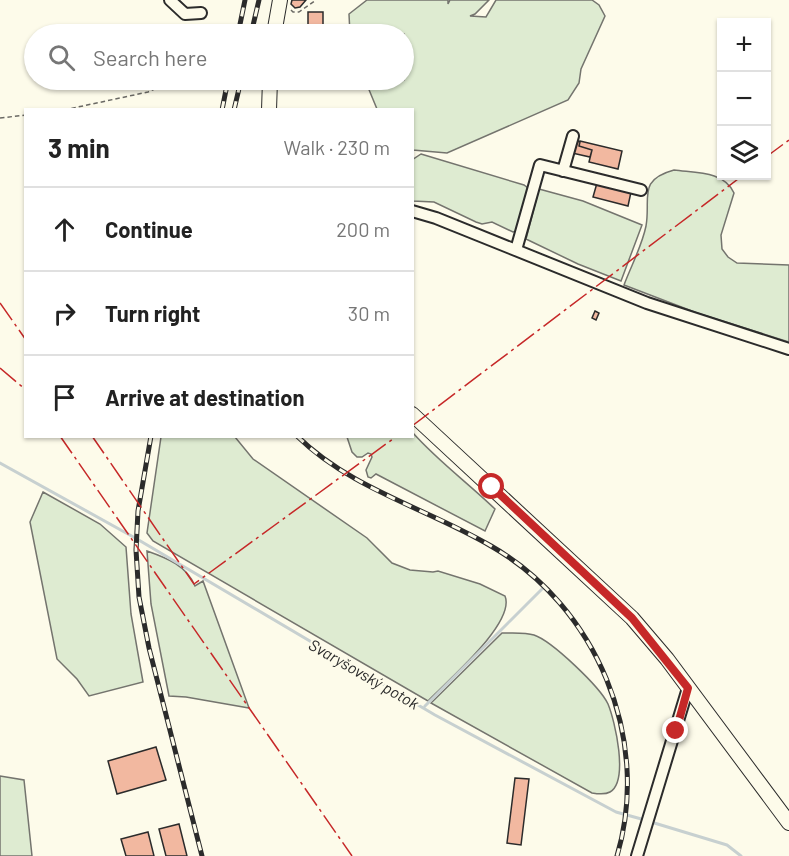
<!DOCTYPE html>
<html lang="en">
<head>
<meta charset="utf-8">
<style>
  :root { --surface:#fff; --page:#f6f6f6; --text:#222; --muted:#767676; --line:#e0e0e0 }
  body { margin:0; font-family:Barlow,sans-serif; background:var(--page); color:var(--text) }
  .controls { position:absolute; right:18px; top:18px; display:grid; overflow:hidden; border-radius:0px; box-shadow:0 2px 4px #0004 }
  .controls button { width:54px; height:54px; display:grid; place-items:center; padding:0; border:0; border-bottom:2px solid var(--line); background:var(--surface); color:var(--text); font:30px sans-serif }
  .stop { position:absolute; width:18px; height:18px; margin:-14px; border:4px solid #c62828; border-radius:50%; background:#fff }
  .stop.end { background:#c62828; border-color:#fff; box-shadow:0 2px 6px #0008 }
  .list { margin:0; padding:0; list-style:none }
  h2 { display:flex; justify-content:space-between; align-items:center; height:78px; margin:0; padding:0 24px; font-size:26px }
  h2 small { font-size:20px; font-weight:400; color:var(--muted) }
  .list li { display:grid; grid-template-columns:39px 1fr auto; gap:18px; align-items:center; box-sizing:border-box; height:84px; padding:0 24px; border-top:2px solid var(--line) }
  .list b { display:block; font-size:22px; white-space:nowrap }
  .list em { font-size:20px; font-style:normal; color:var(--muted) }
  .icon { flex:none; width:33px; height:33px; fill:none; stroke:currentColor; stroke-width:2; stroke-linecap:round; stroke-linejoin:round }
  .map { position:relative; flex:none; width:789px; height:856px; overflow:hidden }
  .search { position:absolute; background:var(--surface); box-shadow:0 2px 4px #0004; left:24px; top:24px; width:390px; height:66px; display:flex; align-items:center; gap:15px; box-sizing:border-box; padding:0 21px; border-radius:33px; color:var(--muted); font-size:22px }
  .panel { position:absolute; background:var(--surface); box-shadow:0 2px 4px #0004; left:24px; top:108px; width:390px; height:330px; border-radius:0px }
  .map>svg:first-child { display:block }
  .green { fill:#deebd1; stroke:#74746e; stroke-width:1.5 }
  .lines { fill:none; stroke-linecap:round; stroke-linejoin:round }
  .stream { stroke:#c7d0d0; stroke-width:3 }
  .building { fill:#f2b8a0; stroke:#2b2b2b; stroke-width:1.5 }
  .minor-casing { stroke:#2b2b2b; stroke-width:14 }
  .major-casing { stroke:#2b2b2b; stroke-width:16 }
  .path { stroke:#6a6964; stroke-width:1.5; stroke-dasharray:4.5 3; stroke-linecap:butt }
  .minor { stroke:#fdfbea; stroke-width:10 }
  .major { stroke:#fdfbea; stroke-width:14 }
  .rail-casing { stroke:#2b2b2b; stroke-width:5 }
  .rail { stroke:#fdfbea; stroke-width:3; stroke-dasharray:9; stroke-linecap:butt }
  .power { stroke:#c62828; stroke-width:1.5; stroke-dasharray:21 4.5 3 4.5; stroke-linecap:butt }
  .route { stroke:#c62828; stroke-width:8 }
  .labels { text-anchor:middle; stroke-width:4.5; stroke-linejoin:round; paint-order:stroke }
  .water-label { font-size:16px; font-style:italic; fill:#2b2b2b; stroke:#fdfbea }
</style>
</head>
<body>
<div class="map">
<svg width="789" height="856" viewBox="0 0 789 856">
  <rect width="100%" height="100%" fill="#fdfbea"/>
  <path class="green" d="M367,0H448V4L450,0H489L475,14L470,16L486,17L496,0H592L599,5L605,16L581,69L579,83L568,100L447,153L413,150L412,110L377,109L365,80H404V34H350L349,14Z
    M421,154L524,185L528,188L517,231L513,232L492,222L482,224L476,222L434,202L413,201L412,160Z
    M674,170C696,173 724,171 734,193L721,235L722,249L728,257L737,263L789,265V342L697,313L624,285C631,266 642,246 646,226C651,198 637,180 674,170Z
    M539,189L583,201L642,225L621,281L578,264L526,239Z
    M413,433C438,461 468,483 495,509L485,531L376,474L371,478L368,477L366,470L372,457L371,454L368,453L362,457H357L352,452L347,437L412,436Z
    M161,437H235L253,459L367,538L392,563L410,570L433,572L438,571L480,584L505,596C516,623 446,682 428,701L153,541L147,533Z
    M43,492L100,524L126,547L131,614L143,682L89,696L77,679L57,659L30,522Z
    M147,551C167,558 187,566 195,586L203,581L249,708L186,697L169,696L151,604Z
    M502,633C512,633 525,632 534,635C552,641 600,687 608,704C615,721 629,781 610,792C605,795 598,794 592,793L431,703Z
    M0,776L24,780L32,856H0Z"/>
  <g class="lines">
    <path class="stream" d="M0,463L137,539L435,715L616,812L645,820
      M425,706L544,587
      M651,822L727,845L741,856"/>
  </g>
  <path class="building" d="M292,0H306L300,7L295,8L291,4Z
    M308,12H323V34H308Z
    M299,26L305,30L302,34H294Z
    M576,141L580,142L579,146L592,150L590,157L572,153Z
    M580,141L622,151L618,169L589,162L592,150L579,146Z
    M597,183L631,192L628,206L593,197Z
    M595,311L599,313L596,320L592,318Z
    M156,747L166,780L117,794L108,761Z
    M515,778L529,779L521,845L507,843Z
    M179,824L187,856H166L159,829Z
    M148,832L154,856H126L121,839Z"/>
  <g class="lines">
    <g class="minor-casing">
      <path id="minor" d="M170,0L185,14L201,13
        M563,171L573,136
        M412,211L436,218L647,303L789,349
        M516,250L540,165L641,190
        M637,856L688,688"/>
    </g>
    <g class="major-casing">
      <path id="major" d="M274,34L280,0
        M269,110L270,80
        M412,414L632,618L667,659L789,823"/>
    </g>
    <path class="path" d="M291,10L293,12H299L316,0
      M247,34L257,31L263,25
      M64,110L148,92L175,80
      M0,118L26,115"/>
    <use href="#minor" class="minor"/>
    <use href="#major" class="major"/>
    <g class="rail-casing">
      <path id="rail" d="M238,34L245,0
        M251,34L259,0
        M222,110L228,80
        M234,110L241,80
        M151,436L138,511L136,550L139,597L149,648L202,856
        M297,436C351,489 426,508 491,546C596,606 652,738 617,856"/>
    </g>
    <use href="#rail" class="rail"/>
    <path class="power" d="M766,157L789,140
      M0,303L26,340
      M0,368L26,390
      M412,426L742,176
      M60,436L352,856
      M92,436L194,584L397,436"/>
  </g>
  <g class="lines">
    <path class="route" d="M492,487L632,618L688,688L676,731"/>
  </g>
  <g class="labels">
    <g class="water-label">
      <text transform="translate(364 674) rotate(30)" y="6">Svaryšovský potok</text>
    </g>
  </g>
</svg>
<div class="controls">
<button>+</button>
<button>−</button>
<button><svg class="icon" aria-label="layers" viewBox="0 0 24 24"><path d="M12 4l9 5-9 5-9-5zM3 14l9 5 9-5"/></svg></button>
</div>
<div class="stop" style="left:492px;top:487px"></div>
<div class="stop end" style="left:676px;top:731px"></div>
<div class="search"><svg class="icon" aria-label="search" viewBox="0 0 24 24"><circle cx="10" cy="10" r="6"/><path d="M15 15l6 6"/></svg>Search here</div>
<section class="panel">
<h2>3 min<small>Walk · 230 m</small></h2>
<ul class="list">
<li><svg class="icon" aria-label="ahead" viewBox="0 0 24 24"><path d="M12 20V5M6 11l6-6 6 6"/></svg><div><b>Continue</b></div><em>200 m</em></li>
<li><svg class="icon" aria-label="right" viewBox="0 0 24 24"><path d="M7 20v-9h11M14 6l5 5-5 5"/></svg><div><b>Turn right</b></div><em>30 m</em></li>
<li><svg class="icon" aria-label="arrive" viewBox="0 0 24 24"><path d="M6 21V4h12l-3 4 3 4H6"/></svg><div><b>Arrive at destination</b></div></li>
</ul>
</section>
</div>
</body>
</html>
